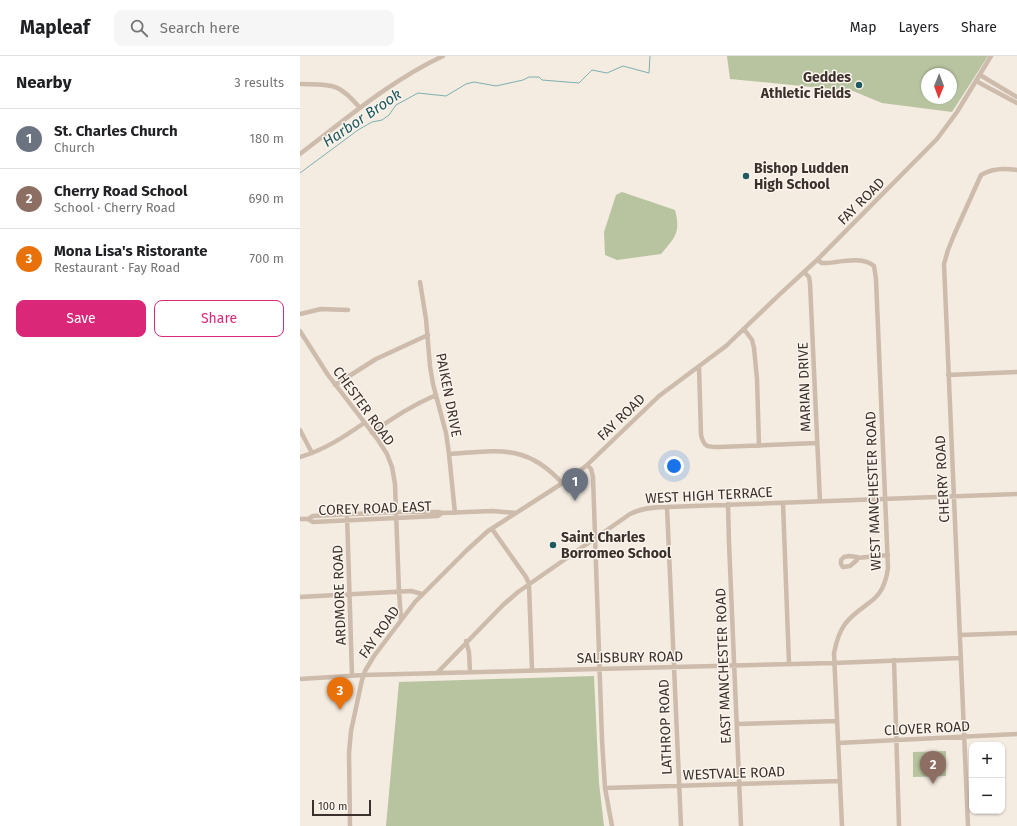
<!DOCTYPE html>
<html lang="en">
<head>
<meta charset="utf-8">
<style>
  :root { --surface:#fff; --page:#f6f6f6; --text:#202124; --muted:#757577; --line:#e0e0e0; --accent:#db2777 }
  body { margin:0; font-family:"Fira Sans",sans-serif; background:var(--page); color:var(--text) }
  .controls { position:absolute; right:12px; bottom:12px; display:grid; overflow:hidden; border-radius:8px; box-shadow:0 1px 3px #0004 }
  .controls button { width:36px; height:36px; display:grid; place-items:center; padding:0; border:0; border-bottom:1px solid var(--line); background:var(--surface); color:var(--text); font:20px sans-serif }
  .compass { position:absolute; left:621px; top:12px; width:36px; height:36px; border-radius:50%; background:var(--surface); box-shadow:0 1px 3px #0004; rotate:181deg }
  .scale { position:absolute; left:12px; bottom:10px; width:59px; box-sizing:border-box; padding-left:4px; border:2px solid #3b302b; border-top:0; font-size:11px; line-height:14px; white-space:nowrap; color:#3b302b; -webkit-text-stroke:3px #fbf5ee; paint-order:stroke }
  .you { position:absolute; left:374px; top:410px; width:14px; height:14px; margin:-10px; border:3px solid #fff; border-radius:50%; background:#1a73e8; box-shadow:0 0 0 6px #1a73e833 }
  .badge { display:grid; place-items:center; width:26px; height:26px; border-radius:50%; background:var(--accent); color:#fff; font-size:13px; font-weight:700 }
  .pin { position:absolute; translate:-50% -33px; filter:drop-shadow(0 1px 2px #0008) }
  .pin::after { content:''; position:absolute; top:21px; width:14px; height:12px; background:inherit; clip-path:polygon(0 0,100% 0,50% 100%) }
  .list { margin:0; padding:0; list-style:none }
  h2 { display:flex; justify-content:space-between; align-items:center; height:52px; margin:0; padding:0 16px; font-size:17px }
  h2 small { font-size:13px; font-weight:400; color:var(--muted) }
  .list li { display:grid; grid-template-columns:26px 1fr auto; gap:12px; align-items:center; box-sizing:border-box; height:60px; padding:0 16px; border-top:1px solid var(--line) }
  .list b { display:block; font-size:15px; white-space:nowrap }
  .list p { margin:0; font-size:13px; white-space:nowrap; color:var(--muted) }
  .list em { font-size:13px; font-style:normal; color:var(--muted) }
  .actions { display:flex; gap:8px; padding:12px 16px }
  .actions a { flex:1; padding:9px 0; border:1px solid var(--accent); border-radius:8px; text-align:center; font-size:14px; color:var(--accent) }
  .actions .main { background:var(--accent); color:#fff }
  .icon { flex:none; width:22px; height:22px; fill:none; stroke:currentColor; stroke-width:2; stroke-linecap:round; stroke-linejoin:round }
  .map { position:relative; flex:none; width:717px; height:770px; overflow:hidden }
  header { display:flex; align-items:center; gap:24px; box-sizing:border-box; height:56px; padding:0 20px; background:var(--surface); border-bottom:1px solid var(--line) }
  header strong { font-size:19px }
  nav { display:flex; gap:22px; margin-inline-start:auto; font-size:14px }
  .search { width:280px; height:36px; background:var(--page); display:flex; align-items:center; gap:10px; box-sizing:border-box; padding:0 14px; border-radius:8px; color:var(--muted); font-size:15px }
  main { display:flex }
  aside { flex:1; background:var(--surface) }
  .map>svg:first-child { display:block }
  .green { fill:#b8c4a0; fill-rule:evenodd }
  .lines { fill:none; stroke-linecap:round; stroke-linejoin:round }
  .stream { stroke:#7fb0b2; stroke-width:1 }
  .minor { stroke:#cdbbac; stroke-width:4.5 }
  .poi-dot { fill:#1f5a5e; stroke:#fbf5ee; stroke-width:1.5 }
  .labels { text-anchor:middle; stroke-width:3; stroke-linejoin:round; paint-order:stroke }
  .poi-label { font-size:14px; font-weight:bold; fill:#3b302b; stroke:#fbf5ee; text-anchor:start }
  .street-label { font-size:14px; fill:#3b302b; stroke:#fbf5ee }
  .water-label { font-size:15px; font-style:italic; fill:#1f5a5e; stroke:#fbf5ee }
</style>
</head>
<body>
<header>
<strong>Mapleaf</strong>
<div class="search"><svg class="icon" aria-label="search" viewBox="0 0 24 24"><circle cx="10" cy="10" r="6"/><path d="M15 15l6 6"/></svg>Search here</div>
<nav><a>Map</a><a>Layers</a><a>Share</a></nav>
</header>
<main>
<aside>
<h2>Nearby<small>3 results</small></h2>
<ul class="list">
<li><span class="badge" style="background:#6b7280">1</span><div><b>St. Charles Church</b><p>Church</p></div><em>180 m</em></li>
<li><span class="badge" style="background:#8d6e63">2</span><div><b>Cherry Road School</b><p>School · Cherry Road</p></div><em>690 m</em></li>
<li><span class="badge" style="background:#e8710a">3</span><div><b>Mona Lisa's Ristorante</b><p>Restaurant · Fay Road</p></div><em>700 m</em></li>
</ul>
<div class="actions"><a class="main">Save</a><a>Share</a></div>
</aside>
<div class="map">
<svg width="717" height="770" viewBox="0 0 717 770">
  <rect width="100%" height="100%" fill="#f4ebe1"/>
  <path class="green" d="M427,0H688L652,56L582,47L553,35L430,23ZM627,18H651V42H627Z
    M322,136L375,154C381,177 375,181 361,198L317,204L305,199L304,176L316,139Z
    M294,620L299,727L304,770H86L99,626Z
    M646,695V720L613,721V696Z"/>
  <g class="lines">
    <path class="stream" d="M0,117L58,74L72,66L82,64L89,59L96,49L118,37L146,40L166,28L174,26L196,30L223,24L229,21H239L242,24L279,27L292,14L307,17L323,10L349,17L350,0"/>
    <path class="minor" d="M680,19L717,41
      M676,25L717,47
      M0,28C33,29 38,26 60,52
      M0,98C46,63 90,25 143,0
      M517,204L522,207H527C541,206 562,200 574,210L576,223L588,512C583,549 564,544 545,568C539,576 536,587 534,597L542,770
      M504,216L509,221L510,227L520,446
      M120,226L126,263L130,310L133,328L146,377L149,398L155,457
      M0,258L21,253L48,254
      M444,273L452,284L454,292L457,323L459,390
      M0,275L28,319L78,384L87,398L92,411L95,428L99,536L101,563
      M399,311L401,379C404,391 407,391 419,391L517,387
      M648,319L717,316
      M35,329L76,303L128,279
      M0,374L12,397
      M72,377C92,362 113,349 136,339
      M149,398C197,395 226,387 262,427
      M0,401C24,394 44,381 64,367
      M287,409L291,413L293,421L302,684L305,732L312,770
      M483,447L489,608
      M428,448L429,487L441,770
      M367,451L381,770
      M47,458L52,619
      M0,463H8L13,466L138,460L142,457
      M8,463L13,460L96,456H138L142,457L192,455L216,457
      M192,473L226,521L229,528L232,614
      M549,500L557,501V504L550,510L543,511L541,508V504L544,501Z
      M557,502L588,499
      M0,541L111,535L122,538
      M660,579L717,577
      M166,585L169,596L170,616
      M594,604L599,770
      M137,617L203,549L218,536L330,458C342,452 353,451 367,451L717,438
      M0,623L64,619L534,607L661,602
      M437,668L537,665
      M538,687L717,678
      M305,732L540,725
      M50,770L49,697L51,675L62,624L65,615L74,600L115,546L167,494L188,475L269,423L287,409L359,340L426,290L479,239L517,204L637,83L657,56L691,0
      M668,770L644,208L648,194L654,179L681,119C692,112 705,112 717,114"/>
  </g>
  <g class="poi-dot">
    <circle cx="559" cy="29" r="4"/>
    <circle cx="446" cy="120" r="4"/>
    <circle cx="253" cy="489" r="4"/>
  </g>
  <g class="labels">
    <g class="poi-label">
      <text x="551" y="26" text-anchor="end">Geddes<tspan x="551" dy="16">Athletic Fields</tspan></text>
      <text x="454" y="117">Bishop Ludden<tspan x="454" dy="16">High School</tspan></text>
      <text x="261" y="486">Saint Charles<tspan x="261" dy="16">Borromeo School</tspan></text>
    </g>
    <g class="street-label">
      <text transform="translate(561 145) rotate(-45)" y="5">FAY ROAD</text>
      <text transform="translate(504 331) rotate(-92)" y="5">MARIAN DRIVE</text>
      <text transform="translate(149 339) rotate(79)" y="5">PAIKEN DRIVE</text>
      <text transform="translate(64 350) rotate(54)" y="5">CHESTER ROAD</text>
      <text transform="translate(321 361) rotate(-44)" y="5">FAY ROAD</text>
      <text transform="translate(642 423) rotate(-93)" y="5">CHERRY ROAD</text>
      <text transform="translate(573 435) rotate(-92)" y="5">WEST MANCHESTER ROAD</text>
      <text transform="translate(409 439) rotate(-3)" y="5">WEST HIGH TERRACE</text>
      <text transform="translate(75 452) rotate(-2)" y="5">COREY ROAD EAST</text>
      <text transform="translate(39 539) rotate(-92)" y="5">ARDMORE ROAD</text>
      <text transform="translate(79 576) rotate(-55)" y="5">FAY ROAD</text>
      <text transform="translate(330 601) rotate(-1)" y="5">SALISBURY ROAD</text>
      <text transform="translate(423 610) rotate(-92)" y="5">EAST MANCHESTER ROAD</text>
      <text transform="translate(365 671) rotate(-92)" y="5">LATHROP ROAD</text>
      <text transform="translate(627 672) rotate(-3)" y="5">CLOVER ROAD</text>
      <text transform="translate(434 717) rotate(-2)" y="5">WESTVALE ROAD</text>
    </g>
    <g class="water-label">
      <text transform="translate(62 62) rotate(-34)" y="5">Harbor Brook</text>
    </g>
  </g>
</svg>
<div class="controls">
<button>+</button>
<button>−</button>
</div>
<svg class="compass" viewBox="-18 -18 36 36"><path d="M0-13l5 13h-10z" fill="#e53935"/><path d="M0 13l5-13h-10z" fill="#757577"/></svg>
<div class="scale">100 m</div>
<div class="you"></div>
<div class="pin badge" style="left:275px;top:445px;background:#6b7280">1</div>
<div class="pin badge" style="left:633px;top:728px;background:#8d6e63">2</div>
<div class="pin badge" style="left:40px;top:654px;background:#e8710a">3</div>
</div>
</main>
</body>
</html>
